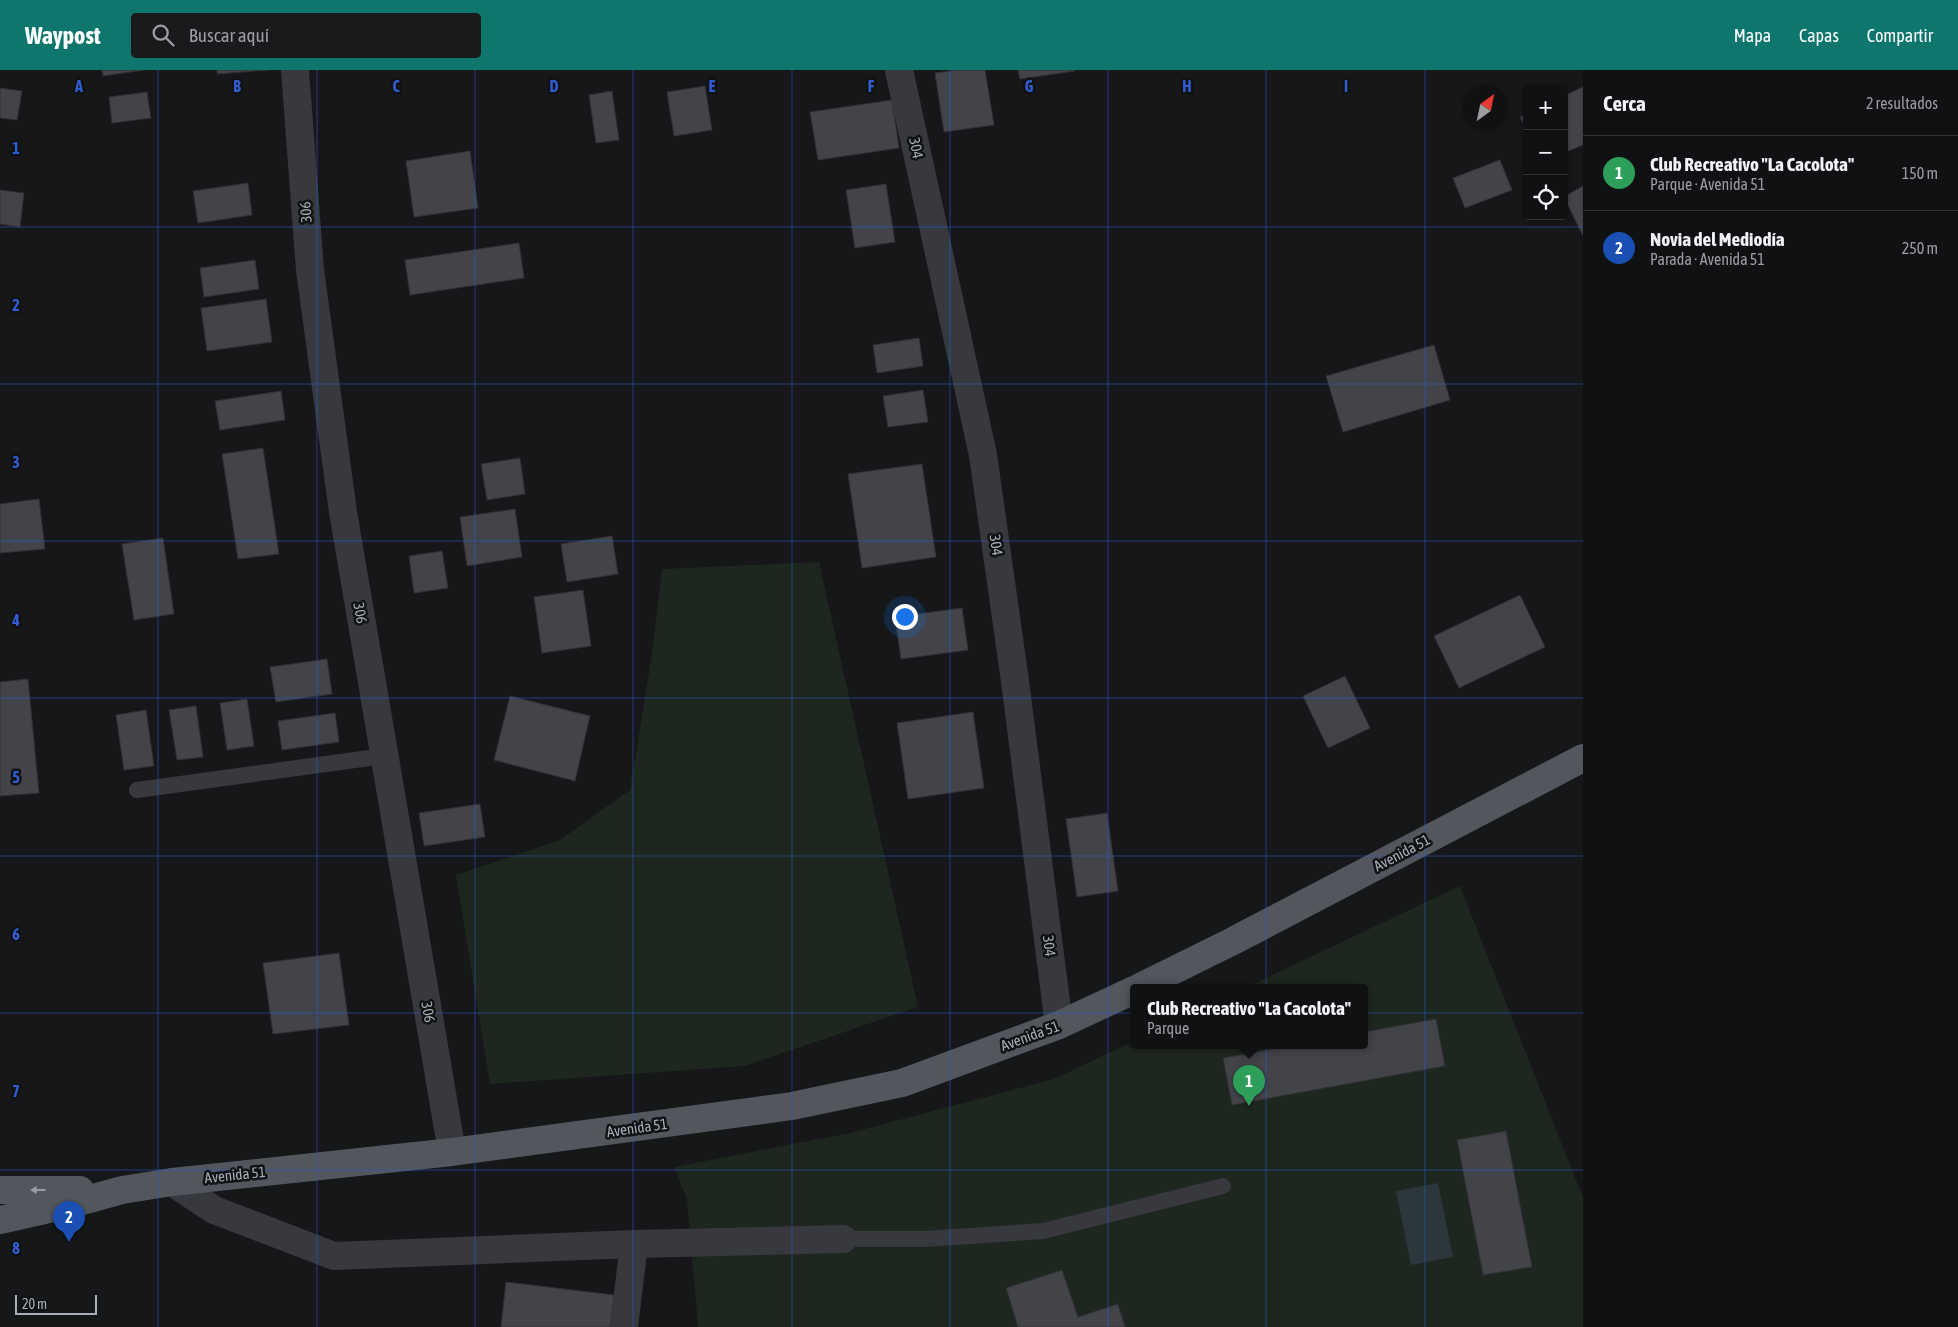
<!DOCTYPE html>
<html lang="es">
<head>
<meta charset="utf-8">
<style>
  :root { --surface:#101113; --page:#191a1c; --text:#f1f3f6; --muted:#9c9da0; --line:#303133; --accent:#0f766e }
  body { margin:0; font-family:"Asap Condensed",sans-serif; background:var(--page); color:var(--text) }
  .controls { position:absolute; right:15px; top:15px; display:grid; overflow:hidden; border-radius:5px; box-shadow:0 1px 4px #0004 }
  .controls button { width:45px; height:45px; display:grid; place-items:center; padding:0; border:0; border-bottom:1px solid var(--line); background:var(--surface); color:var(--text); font:25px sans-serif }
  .compass { position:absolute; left:1463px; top:15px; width:45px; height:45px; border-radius:50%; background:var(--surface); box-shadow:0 1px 4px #0004; rotate:33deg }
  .scale { position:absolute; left:15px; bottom:12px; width:82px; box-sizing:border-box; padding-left:5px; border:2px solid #a8aeb9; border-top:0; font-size:14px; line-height:18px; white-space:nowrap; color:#a8aeb9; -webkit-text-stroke:4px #111214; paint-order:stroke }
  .you { position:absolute; left:904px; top:546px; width:18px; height:18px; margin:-12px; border:4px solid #fff; border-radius:50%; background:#1a73e8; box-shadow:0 0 0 8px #1a73e833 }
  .badge { display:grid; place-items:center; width:32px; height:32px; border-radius:50%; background:var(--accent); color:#fff; font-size:16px; font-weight:700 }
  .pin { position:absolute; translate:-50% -41px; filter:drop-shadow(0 1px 2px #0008) }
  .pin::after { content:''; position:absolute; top:26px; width:18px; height:15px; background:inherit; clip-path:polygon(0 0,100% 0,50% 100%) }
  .popup { position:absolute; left:1130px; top:914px; width:238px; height:65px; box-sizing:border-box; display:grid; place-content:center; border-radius:5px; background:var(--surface); filter:drop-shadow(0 1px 4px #0005); font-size:16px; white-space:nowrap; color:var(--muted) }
  .popup b { font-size:19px; color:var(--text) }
  .popup::after { content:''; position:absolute; left:50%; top:100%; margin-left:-10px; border:10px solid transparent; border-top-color:var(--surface) }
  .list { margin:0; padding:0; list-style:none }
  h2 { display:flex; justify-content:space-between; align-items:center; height:65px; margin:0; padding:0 20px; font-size:21px }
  h2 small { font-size:16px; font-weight:400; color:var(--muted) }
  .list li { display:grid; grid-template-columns:32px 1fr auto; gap:15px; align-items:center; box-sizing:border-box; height:75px; padding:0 20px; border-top:1px solid var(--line) }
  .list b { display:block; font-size:19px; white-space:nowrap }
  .list p { margin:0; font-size:16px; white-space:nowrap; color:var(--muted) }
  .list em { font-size:16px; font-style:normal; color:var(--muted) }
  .icon { flex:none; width:28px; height:28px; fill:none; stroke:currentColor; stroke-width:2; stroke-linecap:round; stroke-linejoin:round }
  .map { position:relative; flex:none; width:1583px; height:1257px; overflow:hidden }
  header { display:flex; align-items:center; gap:30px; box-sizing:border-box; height:70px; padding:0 25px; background:var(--accent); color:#fff }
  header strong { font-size:24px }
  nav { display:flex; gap:28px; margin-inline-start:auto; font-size:18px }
  .search { width:350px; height:45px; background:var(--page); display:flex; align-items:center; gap:12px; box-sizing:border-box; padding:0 18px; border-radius:5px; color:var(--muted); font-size:19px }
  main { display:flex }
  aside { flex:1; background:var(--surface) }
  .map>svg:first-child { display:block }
  .green { fill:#1e271f }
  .water { fill:#2c373d }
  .building { fill:#424449; stroke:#303135 }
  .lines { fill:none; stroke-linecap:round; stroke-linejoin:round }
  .service { stroke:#37393e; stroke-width:16 }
  .minor { stroke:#37393e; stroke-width:28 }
  .primary { stroke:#53565d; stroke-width:28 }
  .oneway { fill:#979ca7 }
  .grid { fill:none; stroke:#325cd3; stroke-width:1; stroke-opacity:0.55 }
  .labels { text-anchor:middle; stroke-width:5; stroke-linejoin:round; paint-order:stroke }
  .street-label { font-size:15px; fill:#a8aeb9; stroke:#111214 }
  .grid-label { font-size:16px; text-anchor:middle; font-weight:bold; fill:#325cd3; stroke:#111214; stroke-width:5; stroke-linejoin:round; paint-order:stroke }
</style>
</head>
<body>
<header>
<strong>Waypost</strong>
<div class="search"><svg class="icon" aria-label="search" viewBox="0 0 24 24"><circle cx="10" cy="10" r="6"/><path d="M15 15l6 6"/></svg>Buscar aquí</div>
<nav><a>Mapa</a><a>Capas</a><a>Compartir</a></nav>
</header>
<main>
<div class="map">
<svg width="1583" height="1257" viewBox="0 0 1583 1257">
  <rect width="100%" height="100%" fill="#161719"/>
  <path class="green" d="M819,492L918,937L744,996L490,1014L456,805L560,770L630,720L652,584L662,499Z
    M1460,816L1583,1128V1257H698L687,1129L674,1097L850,1063L1054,1009L1134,971V975H1364V917H1247Z"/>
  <path class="water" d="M1438,1113L1453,1187L1411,1195L1396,1121Z"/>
  <path class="building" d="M102,0H144L103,6Z
    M217,0H268L217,4Z
    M957,0H985L994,55L944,62L935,3Z
    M1018,0H1074L1075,1L1020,9Z
    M705,16L712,60L674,66L667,22Z
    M1583,17V75L1564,83V26Z
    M0,18L22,21L17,50L0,48Z
    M612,21L619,70L596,73L589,25Z
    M147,22L151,48L112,53L109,27Z
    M892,30L899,78L818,90L810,42Z
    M1527,44V60L1520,47Z
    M470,81L478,138L414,147L406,91Z
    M1500,90L1512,120L1465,138L1453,108Z
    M248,113L252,145L198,153L193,121Z
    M886,114L895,172L855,178L846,120Z
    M1583,116V166L1564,127Z
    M0,120L24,123L20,157L0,154Z
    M519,173L524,208L410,225L405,190Z
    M255,190L259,219L204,227L200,198Z
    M266,229L272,272L207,281L201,238Z
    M919,268L923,296L877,303L873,275Z
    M1434,275L1450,330L1343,362L1326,306Z
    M923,320L928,352L888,357L883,326Z
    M281,321L285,350L220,360L215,331Z
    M263,378L279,484L238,489L222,384Z
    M520,388L525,424L487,430L481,394Z
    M922,394L936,487L862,498L848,404Z
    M39,429L45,479L0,483V434Z
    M515,439L522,487L467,496L460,447Z
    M612,466L618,504L567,512L561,474Z
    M163,468L174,544L134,550L122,474Z
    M442,481L448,518L414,523L409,486Z
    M583,520L591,576L542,583L534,527Z
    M1520,525L1545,577L1459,618L1434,566Z
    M962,538L968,580L901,589L895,547Z
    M327,589L332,624L276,632L270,597Z
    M1345,606L1370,658L1328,678L1303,626Z
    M28,609L39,723L0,726V612Z
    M510,626L590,646L575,711L494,690Z
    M247,629L254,676L227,680L220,633Z
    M196,636L203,687L177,690L169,640Z
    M146,640L154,696L124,700L116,645Z
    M973,642L984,718L908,729L897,653Z
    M335,643L339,672L282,680L278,651Z
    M480,734L485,767L424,776L419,743Z
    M1107,743L1118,821L1077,827L1066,749Z
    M339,883L349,955L273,964L263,893Z
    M1436,949L1445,996L1232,1035L1223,988L1295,975H1364V962Z
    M1506,1061L1532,1197L1483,1205L1457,1070Z
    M1062,1200L1078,1247L1118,1234L1125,1257H1018L1006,1218Z
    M506,1212L614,1225L610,1257H501Z"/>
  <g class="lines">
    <path class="service" d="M137,720L384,686
      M843,1169H925L1043,1161L1223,1116"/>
    <path class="minor" d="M295,0L310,200L343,442L452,1082
      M899,0L983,385L1015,611L1059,955
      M172,1112L214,1140L334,1186L634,1174L843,1169
      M624,1257L634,1174"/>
    <path class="primary" d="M1140,917L1233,871L1583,688
      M0,1120H80
      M0,1150L75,1133L122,1120L172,1112L452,1082L792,1036L902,1013L1059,955L1134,920"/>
  </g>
  <defs><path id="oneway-solid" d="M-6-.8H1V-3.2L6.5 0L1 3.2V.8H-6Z" transform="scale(1.25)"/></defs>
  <use class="oneway" href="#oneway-solid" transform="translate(38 1120) rotate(180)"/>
  <path class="grid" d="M158,0V1257M317,0V1257M475,0V1257M633,0V1257M792,0V1257M950,0V1257M1108,0V1257M1266,0V1257M1425,0V1257M0,157H1583M0,314H1583M0,471H1583M0,628H1583M0,786H1583M0,943H1583M0,1100H1583"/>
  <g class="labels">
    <g class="street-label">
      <text transform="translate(916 78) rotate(78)" y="5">304</text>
      <text transform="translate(306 142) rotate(-94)" y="5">306</text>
      <text transform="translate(996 475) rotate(82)" y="5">304</text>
      <text transform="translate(360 543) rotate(80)" y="5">306</text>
      <text transform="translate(1402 783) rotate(-28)" y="5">Avenida 51</text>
      <text transform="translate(1049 876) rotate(83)" y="5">304</text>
      <text transform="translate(428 942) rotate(80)" y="5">306</text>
      <text transform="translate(1030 966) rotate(-20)" y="5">Avenida 51</text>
      <text transform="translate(637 1058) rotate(-8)" y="5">Avenida 51</text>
      <text transform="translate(235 1105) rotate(-6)" y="5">Avenida 51</text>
    </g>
  </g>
  <g class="grid-label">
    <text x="79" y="22">A</text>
    <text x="237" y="22">B</text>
    <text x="396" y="22">C</text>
    <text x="554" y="22">D</text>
    <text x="712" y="22">E</text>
    <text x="871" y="22">F</text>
    <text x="1029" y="22">G</text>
    <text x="1187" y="22">H</text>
    <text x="1346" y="22">I</text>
    <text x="16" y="84">1</text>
    <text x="16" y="241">2</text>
    <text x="16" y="398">3</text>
    <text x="16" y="556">4</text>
    <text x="16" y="713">5</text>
    <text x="16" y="870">6</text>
    <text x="16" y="1027">7</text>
    <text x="16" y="1184">8</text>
  </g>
</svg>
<div class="controls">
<button>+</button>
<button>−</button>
<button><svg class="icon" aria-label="locate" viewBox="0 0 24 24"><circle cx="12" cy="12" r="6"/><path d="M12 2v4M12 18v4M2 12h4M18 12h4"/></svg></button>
</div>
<svg class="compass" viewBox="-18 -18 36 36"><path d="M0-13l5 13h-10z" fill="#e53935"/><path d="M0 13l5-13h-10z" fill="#9c9da0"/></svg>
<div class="scale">20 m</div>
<div class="you"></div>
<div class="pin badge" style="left:1249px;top:1036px;background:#2e9e5b">1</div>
<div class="popup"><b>Club Recreativo &quot;La Cacolota&quot;</b>Parque</div>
<div class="pin badge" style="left:69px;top:1172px;background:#1a4fb4">2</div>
</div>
<aside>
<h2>Cerca<small>2 resultados</small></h2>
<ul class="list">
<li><span class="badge" style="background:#2e9e5b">1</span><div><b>Club Recreativo &quot;La Cacolota&quot;</b><p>Parque · Avenida 51</p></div><em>150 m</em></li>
<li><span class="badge" style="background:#1a4fb4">2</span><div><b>Novia del Mediodía</b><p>Parada · Avenida 51</p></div><em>250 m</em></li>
</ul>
</aside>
</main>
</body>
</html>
